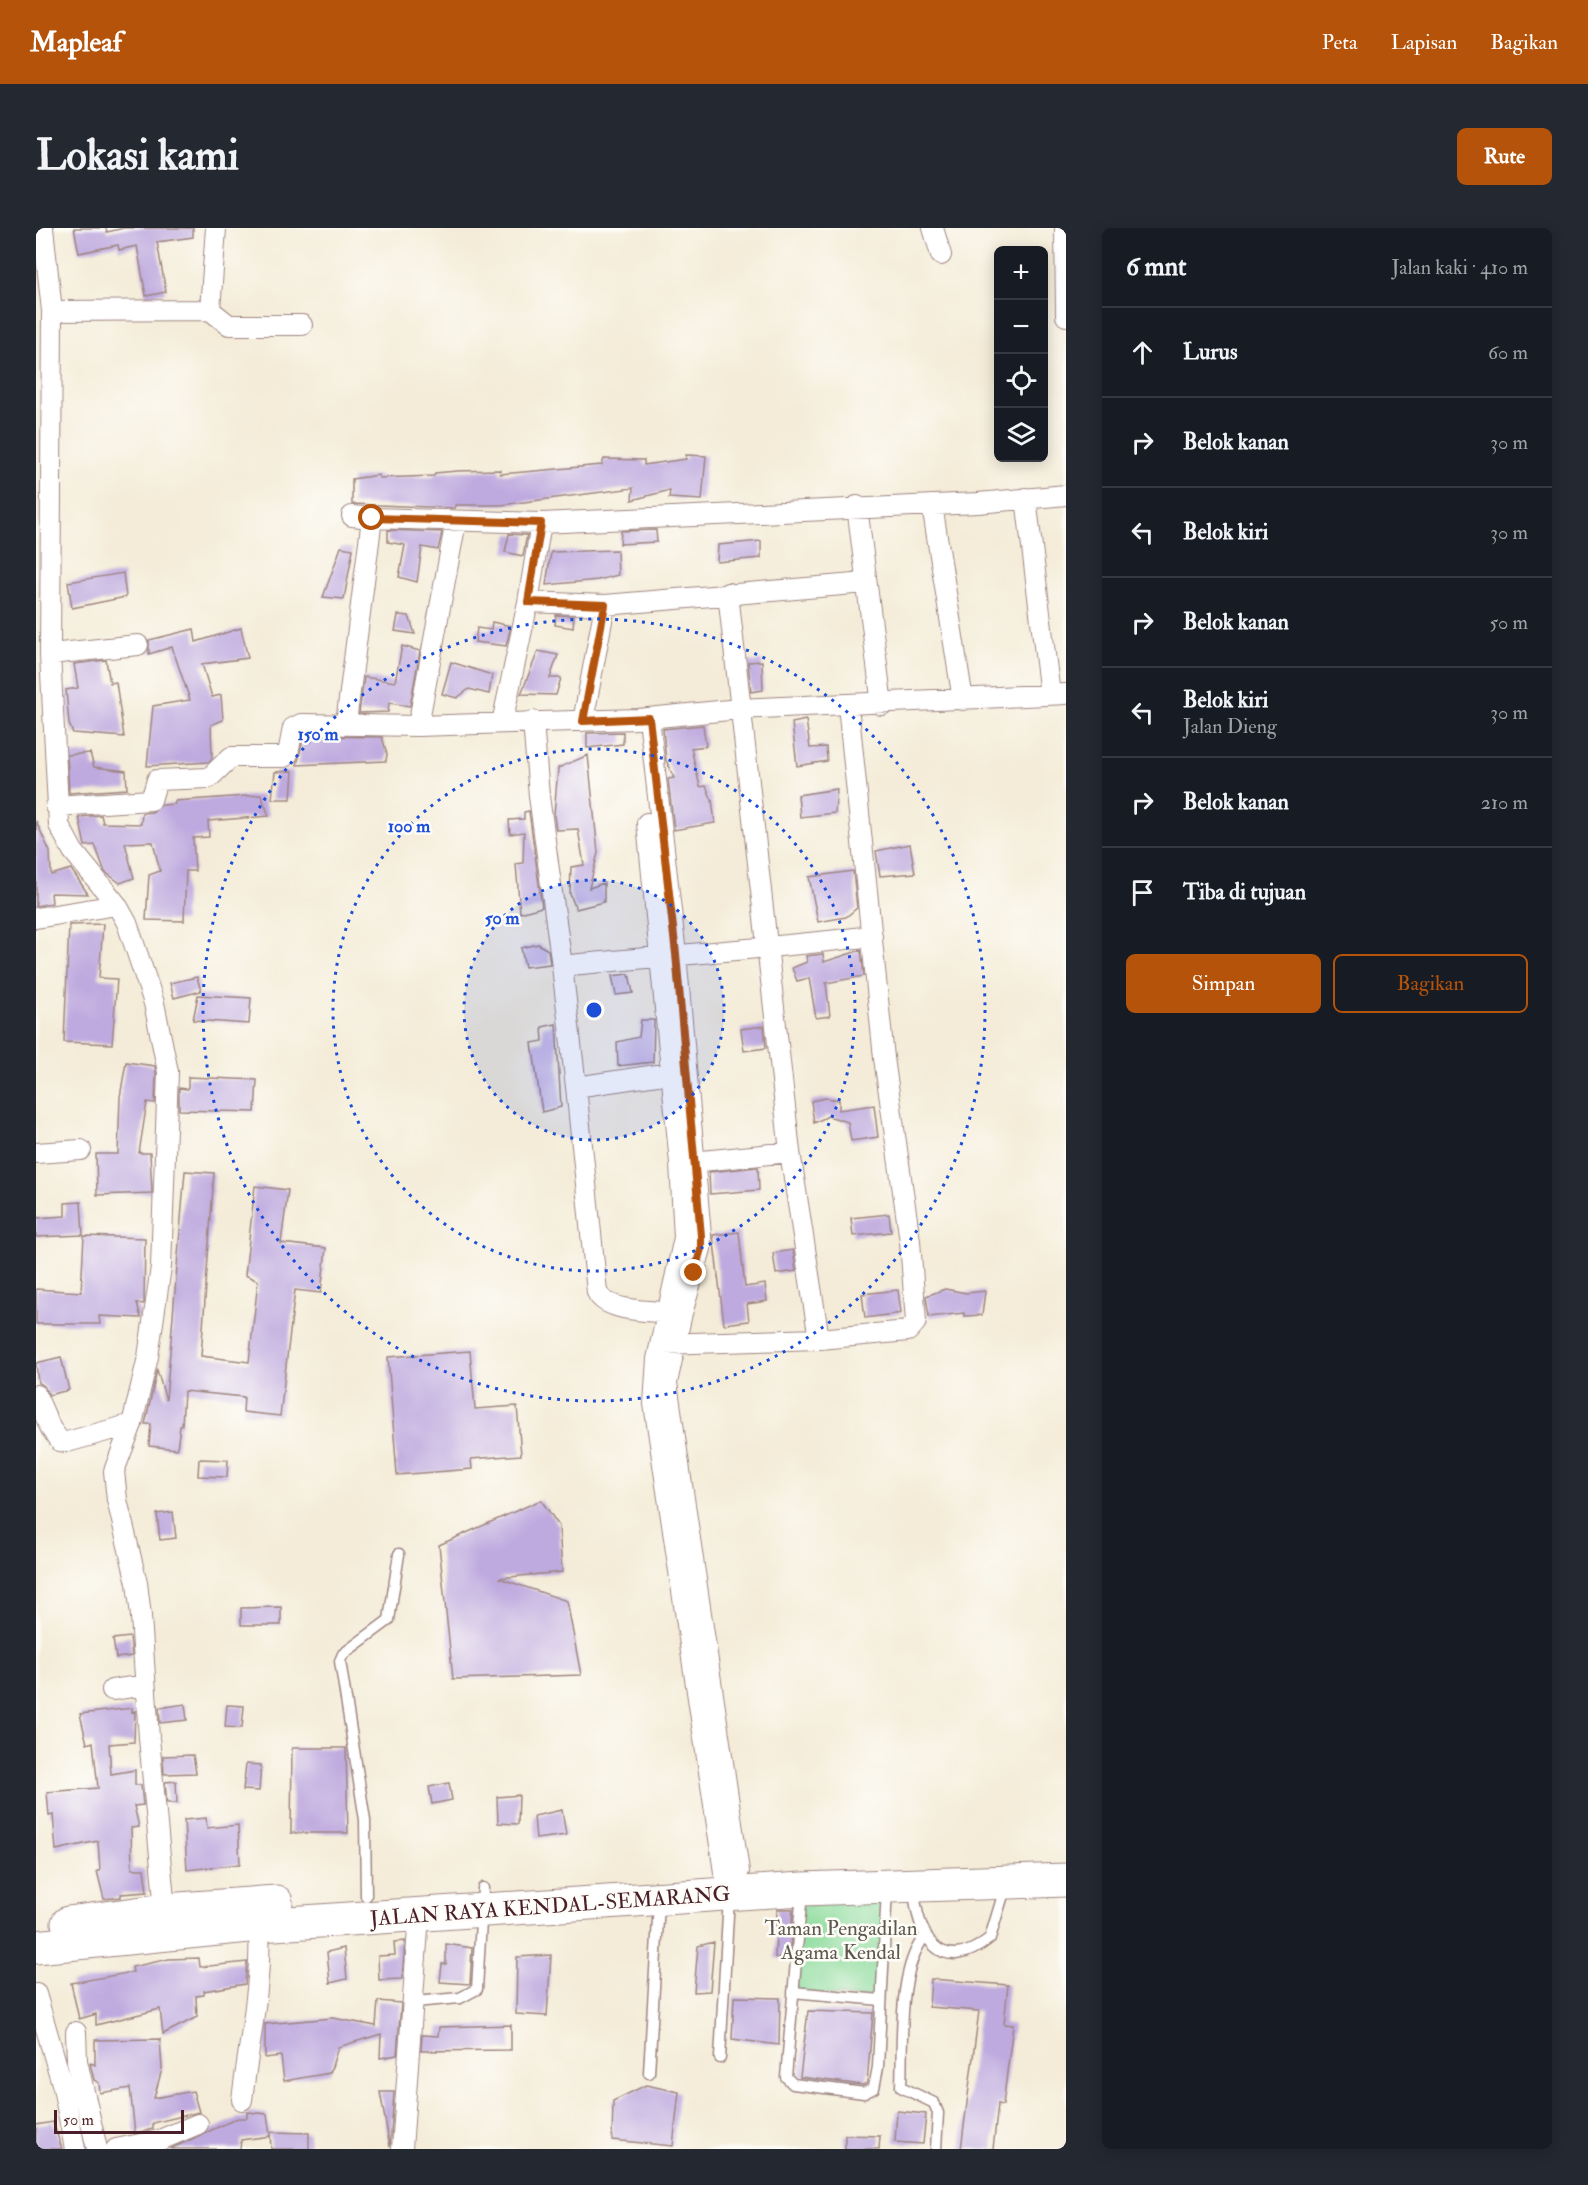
<!DOCTYPE html>
<html lang="id">
<head>
<meta charset="utf-8">
<style>
  :root { --surface:#171b24; --page:#242831; --text:#f1f3f6; --muted:#9ea1a6; --line:#363941; --accent:#b45309 }
  body { margin:0; font-family:"IM FELL Double Pica",serif; background:var(--page); color:var(--text) }
  .controls { position:absolute; right:18px; top:18px; display:grid; overflow:hidden; border-radius:9px; box-shadow:0 3px 15px #0003 }
  .controls button { width:54px; height:54px; display:grid; place-items:center; padding:0; border:0; border-bottom:2px solid var(--line); background:var(--surface); color:var(--text); font:30px sans-serif }
  .scale { position:absolute; left:18px; bottom:15px; width:130px; box-sizing:border-box; padding-left:6px; border:3px solid #4a1f2b; border-top:0; font-size:16px; line-height:21px; white-space:nowrap; color:#4a1f2b; -webkit-text-stroke:4px #fdfcf7; paint-order:stroke }
  .stop { position:absolute; width:18px; height:18px; margin:-14px; border:4px solid #b45309; border-radius:50%; background:#fff }
  .stop.end { background:#b45309; border-color:#fff; box-shadow:0 2px 6px #0008 }
  .list { margin:0; padding:0; list-style:none }
  h2 { display:flex; justify-content:space-between; align-items:center; height:78px; margin:0; padding:0 24px; font-size:26px }
  h2 small { font-size:20px; font-weight:400; color:var(--muted) }
  .list li { display:grid; grid-template-columns:39px 1fr auto; gap:18px; align-items:center; box-sizing:border-box; height:90px; padding:0 24px; border-top:2px solid var(--line) }
  .list b { display:block; font-size:22px; white-space:nowrap }
  .list p { margin:0; font-size:20px; white-space:nowrap; color:var(--muted) }
  .list em { font-size:20px; font-style:normal; color:var(--muted) }
  .actions { display:flex; gap:12px; padding:18px 24px }
  .actions a { flex:1; padding:14px 0; border:2px solid var(--accent); border-radius:9px; text-align:center; font-size:21px; color:var(--accent) }
  .actions .main { background:var(--accent); color:#fff }
  .icon { flex:none; width:33px; height:33px; fill:none; stroke:currentColor; stroke-width:2; stroke-linecap:round; stroke-linejoin:round }
  .map { position:relative; flex:none; width:1030px; height:1921px; overflow:hidden; border-radius:9px }
  header { display:flex; align-items:center; gap:36px; box-sizing:border-box; height:84px; padding:0 30px; background:var(--accent); color:#fff }
  header strong { font-size:28px }
  nav { display:flex; gap:33px; margin-inline-start:auto; font-size:21px }
  .intro { display:flex; align-items:center; justify-content:space-between; box-sizing:border-box; height:144px; padding:0 36px }
  h1 { margin:0; font-size:42px }
  .button { padding:15px 27px; border-radius:9px; background:var(--accent); color:#fff; font-size:21px; font-weight:700 }
  main { display:flex; gap:36px; padding:0 36px }
  aside { flex:1; background:var(--surface); border-radius:9px; box-shadow:0 3px 15px #0003 }
  .map>svg:first-child { display:block }
  .green { fill:#89da9a; stroke:#6a7c62; stroke-width:1.5 }
  .building { fill:#bfaadf }
  .lines { fill:none; stroke-linecap:round; stroke-linejoin:round }
  .lane-casing { stroke:#9f8682; stroke-width:13 }
  .street-casing { stroke:#9f8682; stroke-width:22 }
  .highway-casing { stroke:#9f8682; stroke-width:35 }
  .lane { stroke:#fff; stroke-width:10 }
  .street { stroke:#fff; stroke-width:20 }
  .highway { stroke:#fff; stroke-width:33 }
  .route { stroke:#b45309; stroke-width:8 }
  .ring { fill:none; stroke:#1d4ed8; stroke-width:3; stroke-dasharray:3 6 }
  .labels { text-anchor:middle; stroke-width:5; stroke-linejoin:round; paint-order:stroke }
  .street-label { font-size:21px; fill:#4a1f2b; stroke:#fdfcf7 }
  .park-label { font-size:21px; fill:#5d574c; stroke:#fdfcf7 }
  .centre { fill:#1d4ed8; stroke:#fdfcf7; stroke-width:3 }
  .ring-label { font-size:18px; text-anchor:middle; font-weight:bold; fill:#1d4ed8; stroke:#fdfcf7; stroke-width:5; stroke-linejoin:round; paint-order:stroke }
</style>
</head>
<body>
<header>
<strong>Mapleaf</strong>
<nav><a>Peta</a><a>Lapisan</a><a>Bagikan</a></nav>
</header>
<div class="intro"><h1>Lokasi kami</h1><a class="button">Rute</a></div>
<main>
<div class="map">
<svg width="1030" height="1921" viewBox="0 0 1030 1921">
  <rect width="100%" height="100%" fill="#fdfcf7"/>
  <filter id="ink" filterUnits="userSpaceOnUse"><feTurbulence type="fractalNoise" baseFrequency=".0167" numOctaves="2"/><feDisplacementMap in="SourceGraphic" scale="12" xChannelSelector="R" yChannelSelector="G"/><feConvolveMatrix kernelMatrix="1 2 1 2 8 2 1 2 1" color-interpolation-filters="sRGB"/></filter>
  <filter id="wash" filterUnits="userSpaceOnUse"><feTurbulence type="fractalNoise" baseFrequency=".008" numOctaves="4" result="noise"/><feDisplacementMap in="SourceGraphic" scale="24" xChannelSelector="R" yChannelSelector="G"/><feGaussianBlur stdDeviation="1.35" result="paint"/><feColorMatrix in="noise" values="0 0 0 0 0 0 0 0 0 0 0 0 0 0 0 0 0 1.4 0 .05"/><feComposite in="paint" operator="in"/></filter>
  <g filter="url(#wash)">
    <rect width="100%" height="100%" fill="#f4ecd8"/>
    <path class="green" d="M852,1658L845,1772L757,1764L766,1661Z"/>
    <g id="blocks">
      <path class="building" d="M38,0H70L71,4L88,0H157V9L121,14L130,64L110,68L101,18L83,22L82,17L43,25Z
        M650,227L670,228L666,272L633,270L634,262L596,272L597,260L465,277H419V280L316,276V251L343,247V250L398,248L399,245L421,243L464,242V246L566,237L568,231L608,232V237L650,231Z
        M352,302L406,304L402,322L386,319L381,354L363,349L369,317L352,314Z
        M620,302L621,314L584,316L585,303Z
        M473,306L491,307L487,328L469,324Z
        M725,313V330L681,334L682,317Z
        M305,319L317,321L308,371L287,369Z
        M581,322L582,347L562,352L510,357L515,324Z
        M87,345L90,369L36,380L32,354Z
        M362,387L373,388L379,406L359,403Z
        M520,387L538,388L537,400L519,397Z
        M456,394L475,398L470,418L439,414L441,400L455,402Z
        M205,400L212,430L166,436L176,469L185,467L187,492L175,497L176,530L173,534L111,538L117,478L154,472L136,419L113,426V412L158,401L160,414Z
        M366,418L384,423L374,478L353,475L352,484L323,485L328,449L359,454Z
        M502,423L522,427L514,450H525L520,467L485,466Z
        M70,432L74,455L80,454L88,509L37,505L33,496L30,462L42,460L38,436Z
        M726,433L727,462L715,464L712,434Z
        M415,434L456,447L453,466L433,461L421,470L406,466Z
        M770,492L774,520L790,519L791,533L761,538L756,495Z
        M667,497L670,518L655,520L664,559L670,558L676,572L679,595L638,602L632,551L638,550L630,532L627,501Z
        M587,504V516L551,520V505Z
        M268,508L346,509L351,526L350,533L261,537Z
        M54,525L58,539L90,543L91,561L33,565L31,527Z
        M552,527L562,625L553,660L568,655V674L540,681L534,666L535,639L548,637L542,601L520,602L518,587L522,540Z
        M257,543L255,571H236L239,544Z
        M801,561L799,585L764,589L762,567Z
        M225,567L233,588L172,593L173,609L157,610L159,643H150L148,693L110,692L113,647L124,643L117,614L89,615L98,650L84,655L69,644L59,617L49,618L43,589L65,587L67,595L105,596L106,585L116,584L126,577L139,576V573Z
        M493,583L506,679L484,685L480,636L487,635L488,604L474,606L473,592L488,591V584Z
        M0,593L14,624L15,647L35,641L52,666L15,665L16,675L0,678Z
        M874,616L879,645L844,648L840,623Z
        M817,643L821,680L810,689L782,694L773,649Z
        M67,696L63,750L81,751L76,816L28,814L33,697Z
        M502,716L512,722L514,736L489,739L485,720Z
        M825,722L828,748L790,755L794,788L780,790L773,750L761,753L756,740L771,734L770,728L787,726L788,734Z
        M593,746L597,765L580,767L576,748Z
        M161,749L165,763L138,770L134,755Z
        M162,767L215,770L213,796L157,792Z
        M605,792H618L617,834L582,838L581,814L603,809Z
        M520,796L525,879L506,884L496,815L507,813L506,799Z
        M728,798L730,820L708,823L705,801Z
        M90,834L119,838L120,845L119,875L111,874L103,925H114L116,965L61,967L60,926H82L84,869Z
        M152,849L221,852L219,884L143,882V860L152,861Z
        M790,870L803,872V882L838,877L842,909L815,913L812,894L792,888L778,895L775,873Z
        M722,939L723,962L674,966L673,944Z
        M149,943L178,945L165,1128L213,1134L222,1053L209,1047L219,958L252,962L245,1015L290,1020L285,1065L259,1062L244,1188L207,1184L208,1169L148,1163L146,1198H144L141,1221L113,1218L115,1196H109L121,1142L130,1172Z
        M45,974L47,1007L0,1009V990L29,988V975Z
        M853,986L855,1004L817,1008L815,990Z
        M703,1004L709,1059L729,1056L731,1073L711,1076L713,1093L688,1096L677,1007Z
        M48,1008L109,1010L108,1076L101,1075L105,1090L63,1088L64,1096H0V1061L45,1064Z
        M757,1022L760,1043L740,1046L737,1025Z
        M909,1061L930,1065L949,1063L946,1087L928,1088V1085L893,1089L890,1068Z
        M862,1062L865,1085L829,1090L826,1066Z
        M434,1123L439,1181L481,1178L485,1227L435,1231L436,1241L361,1247L352,1129Z
        M25,1129L33,1162L13,1167L8,1158L2,1155L0,1135Z
        M163,1231L192,1232L191,1249L162,1248Z
        M505,1272L523,1298L526,1344L463,1350L531,1373L545,1447L417,1451L403,1317Z
        M137,1284L140,1310L124,1312L121,1286Z
        M245,1379V1397H205V1380Z
        M94,1409L96,1428L80,1430L77,1411Z
        M149,1476L151,1492L124,1495L123,1480Z
        M191,1477L208,1478L206,1500L189,1499Z
        M96,1480V1484L99,1483L98,1514L73,1516L75,1546L99,1542V1557H105L107,1577L98,1578L103,1599L95,1600L96,1641H108L111,1664L85,1666V1669L68,1671L61,1643H64L62,1613L20,1622L17,1587L13,1588L11,1564L62,1560L57,1514L51,1516L44,1486Z
        M256,1520H310L312,1605H255Z
        M157,1527L160,1545L128,1546L127,1528Z
        M210,1536L225,1537L223,1563L207,1562Z
        M140,1553L141,1575H131L129,1554Z
        M413,1555L416,1572L396,1576L393,1559Z
        M483,1567L482,1596L462,1595L461,1569Z
        M526,1582L530,1607L500,1611L498,1588Z
        M170,1590L171,1600L202,1597L204,1636L151,1642L148,1592Z
        M741,1681H757L753,1731L739,1730Z
        M369,1713L366,1751L343,1752L342,1728L359,1727L358,1714Z
        M678,1714L674,1763L658,1764L662,1718Z
        M410,1716L436,1720L434,1756L404,1754L406,1736H410Z
        M308,1720L311,1751L294,1755L291,1724Z
        M515,1727L511,1788L480,1786L481,1729Z
        M163,1730L164,1739L211,1734L209,1756L168,1763V1767L160,1768L161,1789L127,1806L124,1781L60,1797V1786L43,1791L35,1755L97,1744L96,1739L133,1731Z
        M895,1751L972,1757L968,1796L977,1797L967,1877L962,1876L957,1921H925L943,1783L893,1779Z
        M698,1769L744,1770L743,1817L696,1811Z
        M342,1773L365,1775L361,1827L344,1830L345,1806L302,1819L294,1845L248,1853L245,1828L229,1830V1796L297,1790L340,1798Z
        M772,1783L837,1785L831,1855L827,1857L764,1849Z
        M475,1797V1822L385,1823L386,1807L402,1808L403,1799Z
        M124,1811L126,1841L118,1870L157,1863L163,1884L117,1895V1901L99,1905L94,1860L64,1865L63,1855L58,1852L54,1835L59,1837V1812Z
        M610,1857L643,1864L637,1918L576,1912L577,1873Z
        M344,1864H358L354,1919Z
        M861,1883L890,1886L887,1916L859,1914Z
        M211,1884L231,1886L234,1908L205,1912L204,1921H134L202,1890H211Z
        M17,1894L26,1921H0V1897Z
        M234,1904L273,1905V1921H235Z
        M809,1907L844,1908L843,1921H809Z"/>
    </g>
  </g>
  <g filter="url(#ink)">
    <use href="#blocks" fill-opacity="0" stroke="#9f8682" stroke-width="1.5"/>
    <g class="lines">
      <g class="lane-casing">
        <path id="lane" d="M878,1660C881,1708 904,1750 954,1710L970,1657
          M766,1664L750,1849L757,1856L828,1865L838,1860L842,1839L851,1661
          M330,1668L329,1592L304,1433L307,1426L353,1392L363,1326
          M889,1708C861,1742 867,1814 865,1859L898,1875L902,1885L900,1921
          M757,1764L845,1772
          M378,1774L424,1770L441,1761L447,1660
          M684,1830L693,1669
          M613,1845L623,1674"/>
      </g>
      <g class="street-casing">
        <path id="street" d="M7,0L16,83L14,426L23,597L37,623L81,677L91,695L118,775L132,844L125,1039L112,1129L96,1196L78,1243L81,1272L101,1355L105,1388L113,1510L129,1682
          M897,0L905,27
          M1029,0L1030,88
          M174,82L180,0
          M16,83L174,82L193,97H266
          M990,270L1014,467
          M896,277L927,472
          M821,278L846,477
          M316,288L336,290
          M692,365L754,924L783,1111
          M492,374L569,377L830,355
          M14,426L102,417
          M613,490L640,726L665,1007V1021L646,1085L631,1155L703,1643
          M497,493L503,568L526,738C629,727 733,721 836,708
          M547,493L569,377
          M310,495L336,290L505,295L942,275L1030,267
          M466,495L492,374L505,295
          M382,498L420,293
          M20,578L115,572L121,552L173,550L195,529H248L252,526L257,500L265,496L382,498L602,491L703,481L1030,466
          M611,595L644,935L648,1010L621,1131L618,1176L688,1644
          M0,690L81,677
          M526,738L540,859L634,845
          M540,859L561,1064C570,1085 620,1083 642,1085
          M0,925L45,922
          M646,935L754,924
          M626,1116L783,1111L872,1103L880,1094L874,1013L848,830L812,477
          M0,1167L15,1201L24,1213L31,1214L96,1196
          M76,1462L109,1457
          M0,1766L27,1859L39,1921
          M40,1804L41,1833L61,1921
          M206,1872C213,1813 226,1757 223,1697
          M80,1921L124,1912L162,1896
          M366,1921L383,1687"/>
      </g>
      <g class="highway-casing">
        <path id="highway" d="M32,1695L129,1682L240,1674
          M0,1719L223,1697L766,1661L1030,1652"/>
      </g>
      <use href="#lane" class="lane"/>
      <use href="#street" class="street"/>
      <use href="#highway" class="highway"/>
    </g>
  </g>
  <g class="lines" filter="url(#ink)">
    <path class="route" d="M336,290L505,295L492,374L569,377L547,493L613,490L640,726L665,1008V1021L658,1045"/>
  </g>
  <circle cx="558" cy="782" r="130" fill="#1d4ed8" fill-opacity=".12"/>
  <g class="ring">
    <circle cx="558" cy="782" r="130"/>
    <circle cx="558" cy="782" r="261"/>
    <circle cx="558" cy="782" r="391"/>
  </g>
  <g class="labels">
    <g class="street-label">
      <text transform="translate(514 1678) rotate(-4)" y="7">JALAN RAYA KENDAL-SEMARANG</text>
    </g>
    <g class="park-label">
      <text x="805" y="1707">Taman Pengadilan<tspan x="805" dy="24">Agama Kendal</tspan></text>
    </g>
  </g>
  <circle cx="558" cy="782" r="9" class="centre"/>
  <g class="ring-label">
    <text x="282" y="512">150 m</text>
    <text x="373" y="604">100 m</text>
    <text x="466" y="696">50 m</text>
  </g>
</svg>
<div class="controls">
<button>+</button>
<button>−</button>
<button><svg class="icon" aria-label="locate" viewBox="0 0 24 24"><circle cx="12" cy="12" r="6"/><path d="M12 2v4M12 18v4M2 12h4M18 12h4"/></svg></button>
<button><svg class="icon" aria-label="layers" viewBox="0 0 24 24"><path d="M12 4l9 5-9 5-9-5zM3 14l9 5 9-5"/></svg></button>
</div>
<div class="scale">50 m</div>
<div class="stop" style="left:336px;top:290px"></div>
<div class="stop end" style="left:658px;top:1045px"></div>
</div>
<aside>
<h2>6 mnt<small>Jalan kaki · 410 m</small></h2>
<ul class="list">
<li><svg class="icon" aria-label="ahead" viewBox="0 0 24 24"><path d="M12 20V5M6 11l6-6 6 6"/></svg><div><b>Lurus</b></div><em>60 m</em></li>
<li><svg class="icon" aria-label="right" viewBox="0 0 24 24"><path d="M7 20v-9h11M14 6l5 5-5 5"/></svg><div><b>Belok kanan</b></div><em>30 m</em></li>
<li><svg class="icon" aria-label="left" viewBox="0 0 24 24"><path d="M17 20v-9H6M10 6l-5 5 5 5"/></svg><div><b>Belok kiri</b></div><em>30 m</em></li>
<li><svg class="icon" aria-label="right" viewBox="0 0 24 24"><path d="M7 20v-9h11M14 6l5 5-5 5"/></svg><div><b>Belok kanan</b></div><em>50 m</em></li>
<li><svg class="icon" aria-label="left" viewBox="0 0 24 24"><path d="M17 20v-9H6M10 6l-5 5 5 5"/></svg><div><b>Belok kiri</b><p>Jalan Dieng</p></div><em>30 m</em></li>
<li><svg class="icon" aria-label="right" viewBox="0 0 24 24"><path d="M7 20v-9h11M14 6l5 5-5 5"/></svg><div><b>Belok kanan</b></div><em>210 m</em></li>
<li><svg class="icon" aria-label="arrive" viewBox="0 0 24 24"><path d="M6 21V4h12l-3 4 3 4H6"/></svg><div><b>Tiba di tujuan</b></div></li>
</ul>
<div class="actions"><a class="main">Simpan</a><a>Bagikan</a></div>
</aside>
</main>
</body>
</html>
